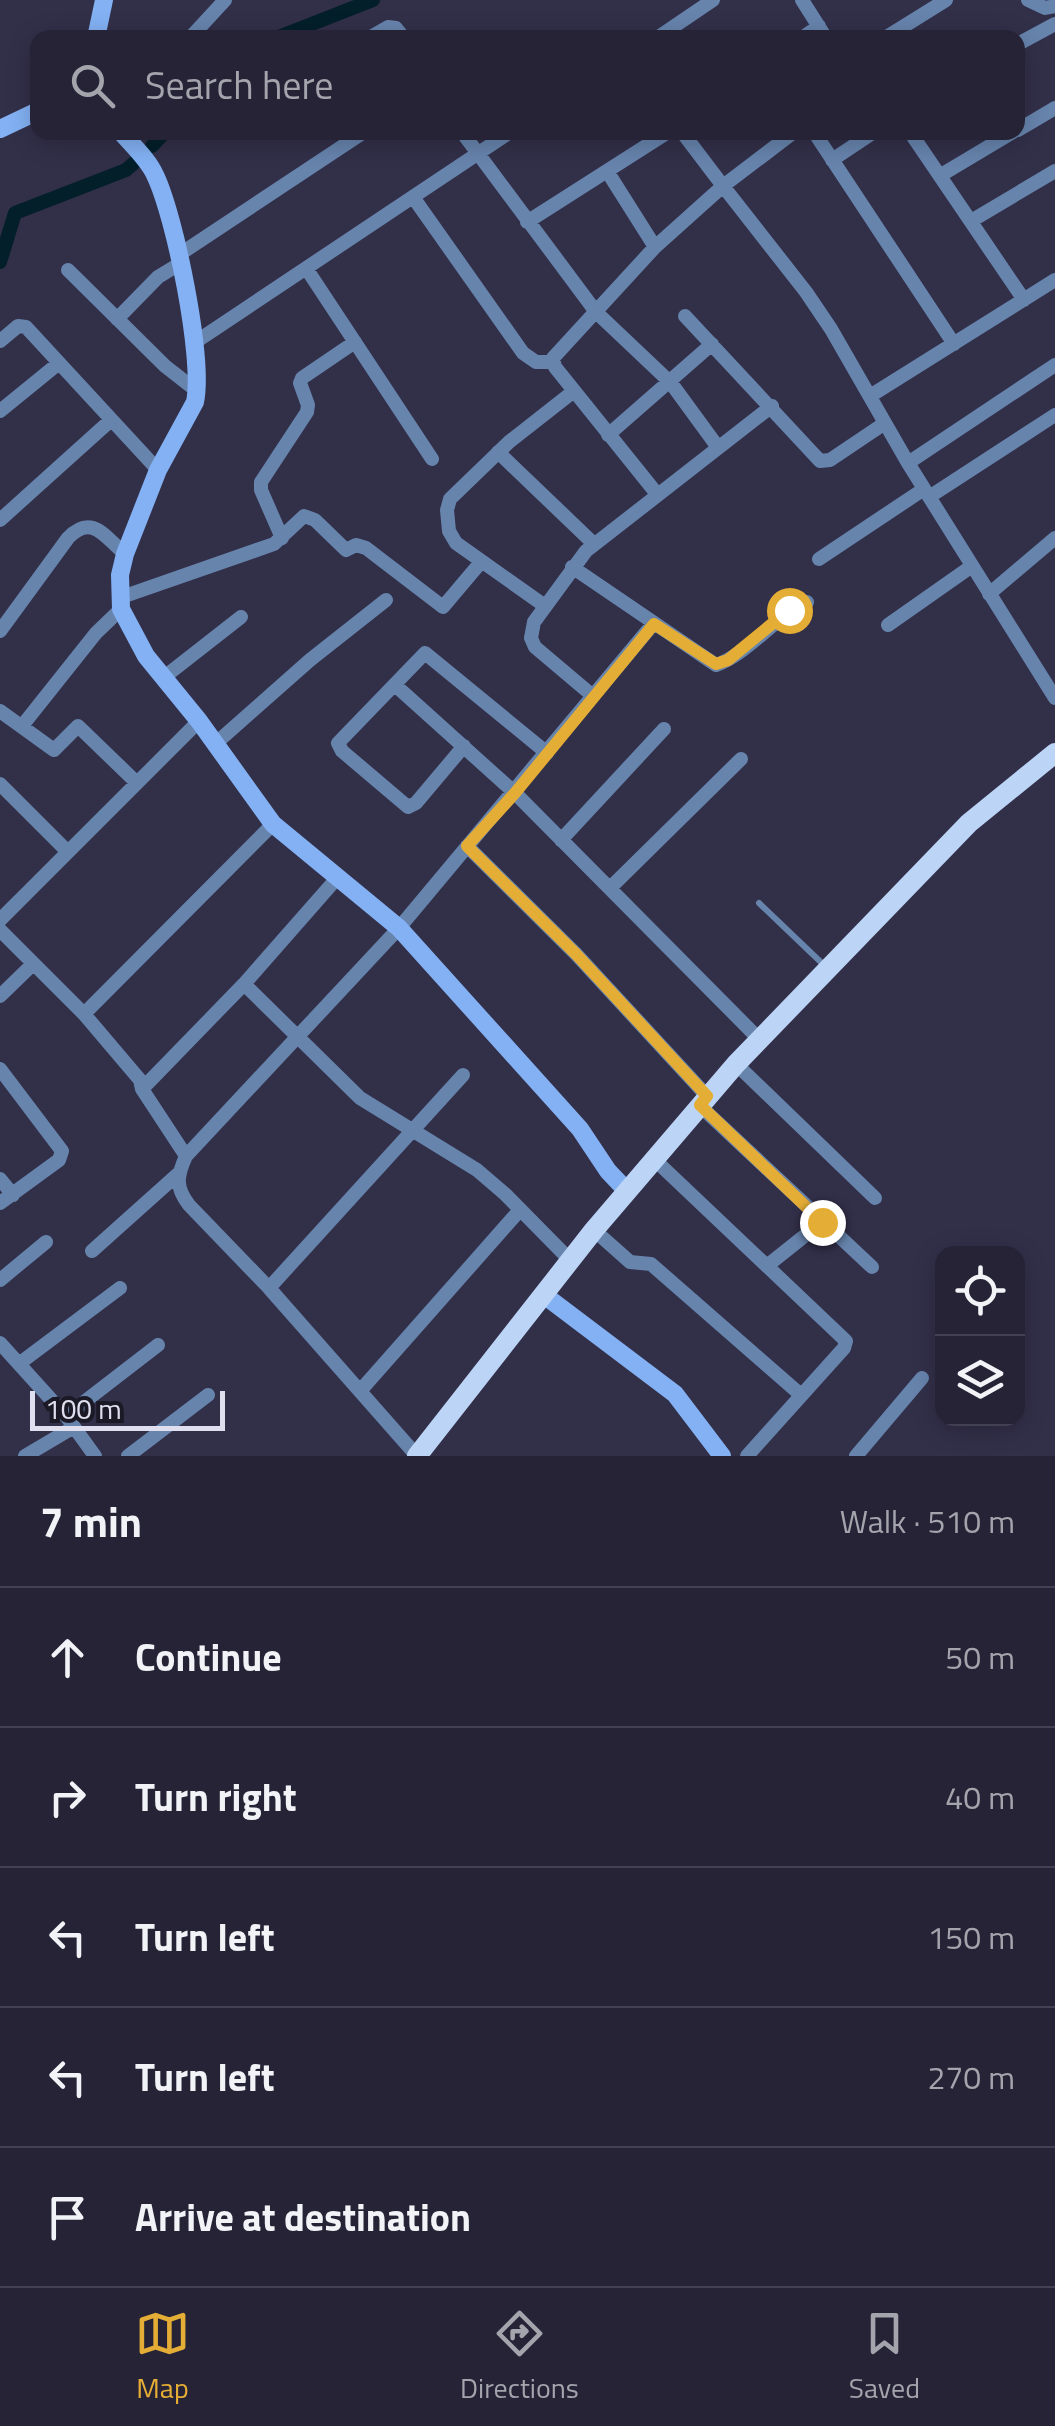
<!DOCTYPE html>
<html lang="en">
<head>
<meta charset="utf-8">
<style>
  :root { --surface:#262337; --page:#2e2b3f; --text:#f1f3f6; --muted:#a4a4ad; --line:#424052; --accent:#e4ad35 }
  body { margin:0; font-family:"Titillium Web",sans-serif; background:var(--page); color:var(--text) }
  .controls { position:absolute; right:30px; bottom:30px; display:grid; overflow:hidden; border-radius:20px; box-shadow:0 5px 25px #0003 }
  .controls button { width:90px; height:90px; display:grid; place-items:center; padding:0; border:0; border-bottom:2px solid var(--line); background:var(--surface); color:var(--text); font:50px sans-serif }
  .scale { position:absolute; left:30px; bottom:25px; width:195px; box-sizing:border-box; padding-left:10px; border:5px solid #e0dff0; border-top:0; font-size:28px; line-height:35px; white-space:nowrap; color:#e0dff0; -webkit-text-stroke:8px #1a1925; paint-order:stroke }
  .stop { position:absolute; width:30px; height:30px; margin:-22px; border:8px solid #e4ad35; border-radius:50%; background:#fff }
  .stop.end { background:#e4ad35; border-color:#fff; box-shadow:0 2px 10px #0008 }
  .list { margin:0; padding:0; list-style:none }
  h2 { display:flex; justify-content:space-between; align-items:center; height:130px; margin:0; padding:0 40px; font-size:42px }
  h2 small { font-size:32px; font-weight:400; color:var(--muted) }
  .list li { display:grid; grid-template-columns:65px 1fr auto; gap:30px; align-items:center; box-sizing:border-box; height:140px; padding:0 40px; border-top:2px solid var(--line) }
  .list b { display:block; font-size:38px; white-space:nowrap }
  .list em { font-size:32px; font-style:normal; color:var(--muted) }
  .icon { flex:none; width:55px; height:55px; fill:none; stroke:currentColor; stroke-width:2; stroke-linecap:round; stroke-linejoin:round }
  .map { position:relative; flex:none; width:1055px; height:1456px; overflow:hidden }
  .search { position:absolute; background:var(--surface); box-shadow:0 5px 25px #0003; left:30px; right:30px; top:30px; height:110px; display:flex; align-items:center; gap:25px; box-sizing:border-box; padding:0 35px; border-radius:20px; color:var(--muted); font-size:38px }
  .sheet { height:830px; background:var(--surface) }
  nav { display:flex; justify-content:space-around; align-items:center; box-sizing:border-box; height:140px; border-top:2px solid var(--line); background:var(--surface); font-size:28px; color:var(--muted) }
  nav a { display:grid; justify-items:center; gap:5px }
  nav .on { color:var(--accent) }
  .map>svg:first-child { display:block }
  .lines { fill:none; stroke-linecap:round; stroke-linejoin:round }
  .canal { stroke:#031f2a; stroke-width:14 }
  .lane { stroke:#6784ad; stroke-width:6 }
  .street { stroke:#6784ad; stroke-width:14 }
  .secondary { stroke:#83b1f3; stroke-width:18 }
  .primary { stroke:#bcd4f6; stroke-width:20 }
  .route { stroke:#e4ad35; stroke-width:12 }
</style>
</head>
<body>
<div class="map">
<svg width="1055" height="1456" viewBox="0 0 1055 1456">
  <rect width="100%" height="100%" fill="#322f49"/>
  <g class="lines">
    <path class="canal" d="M276,38L373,0
      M152,146L165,132
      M0,262L15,213L126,170L134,163"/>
    <path class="lane" d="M759,903L827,968"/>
    <path class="street" d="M802,0L826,38
      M1028,0L1045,8L1055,6
      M190,38L225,0
      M369,38L388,27L396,28L404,38
      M657,38L713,0
      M802,38L819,26
      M885,38L946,0
      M1018,44L1055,24
      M1018,130L1055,108
      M462,132L596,312L671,383L717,446
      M794,132L723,186L806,292L831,329L908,463L1055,698
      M814,132L954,344
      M910,132L1024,300
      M832,160L874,132
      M607,171L655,247
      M941,175L1013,132
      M413,197L523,353L536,362H553
      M971,221L1055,171
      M527,222L668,132
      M180,254L364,132
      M306,268L432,459
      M68,270L165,366L197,391
      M685,316L820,461L830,460L885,423
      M117,319L158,277L181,263
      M0,341L18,326L26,327L158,470
      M194,343L510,132
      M870,396L1055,280
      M0,411L59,363
      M608,435L712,344
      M498,452L594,544
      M908,463L1055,365
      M657,494L555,367L553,358L655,247L723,186L682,132
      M929,497L1055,415
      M0,520L111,420
      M282,538L261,490V482L307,412L308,405L300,383L302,378L355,342
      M819,559L924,489
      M572,567L716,665C746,655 775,617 807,602
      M989,594L1055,538
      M119,598L274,544L304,516L315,520L346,550L356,545L366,548L443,607L481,562
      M545,606L456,543L449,531L447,510L450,499L509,442L574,391
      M888,625L972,566
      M0,631L68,538C92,513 105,537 125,554
      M163,678L241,617
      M395,685L515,793L759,1039
      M593,696L535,647L531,638L534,622L586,551L772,406
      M0,711L54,750L78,726L137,783
      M22,726L96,633L121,609
      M215,744L310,660L386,600
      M464,746L416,803L408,807L342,751L338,743L425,653L547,753
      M0,784L68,852
      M561,840L664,729
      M467,846L576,954L707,1096
      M610,888L741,759
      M0,920L199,721
      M0,930L84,1014L140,1080L142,1089L186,1156C177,1176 175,1187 189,1205L269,1288L417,1456
      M244,984L360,1098L477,1170L505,1194L570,1260
      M0,996L33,964
      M84,1014L273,824
      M736,1064L875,1198
      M0,1069L62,1151L59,1160L0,1203
      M142,1089L244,984L338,877
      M699,1105L872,1267
      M186,1156L399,928L653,624
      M655,1160L846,1341L844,1348L747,1456
      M0,1179L13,1195
      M594,1230L630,1262L651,1264L801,1395
      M92,1251L178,1174
      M768,1265L822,1222
      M0,1280L46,1242
      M269,1288L463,1075
      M0,1343L66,1416L95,1456
      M20,1363L120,1288
      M360,1391L519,1211
      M66,1416L158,1345
      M25,1456L74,1427
      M128,1456L208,1395
      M856,1456L922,1378"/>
    <path class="secondary" d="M96,38L104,0
      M0,129L38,111
      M121,132C132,145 148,159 155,175C175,216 204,359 195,402L158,470L125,554L120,575L121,609L146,656L199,721L273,824L399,928L580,1129L608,1171L626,1190
      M544,1295L675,1394L722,1456"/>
    <path class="primary" d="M417,1456L594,1230L736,1064L969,823L1055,753"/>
  </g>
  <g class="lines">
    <path class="route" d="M789,610L728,660L716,664L654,624L515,793L467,846L576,954L707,1096L700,1105L822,1222"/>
  </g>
</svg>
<div class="controls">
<button><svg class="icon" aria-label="locate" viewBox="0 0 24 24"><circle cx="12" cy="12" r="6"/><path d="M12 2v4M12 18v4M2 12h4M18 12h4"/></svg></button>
<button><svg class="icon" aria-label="layers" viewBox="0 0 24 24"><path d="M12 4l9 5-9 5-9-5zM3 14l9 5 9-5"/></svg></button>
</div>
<div class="scale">100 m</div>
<div class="stop" style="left:789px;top:610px"></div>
<div class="stop end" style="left:822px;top:1222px"></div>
<div class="search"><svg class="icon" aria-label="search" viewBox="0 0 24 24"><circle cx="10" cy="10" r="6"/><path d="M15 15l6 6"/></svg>Search here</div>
</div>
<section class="sheet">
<h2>7 min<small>Walk · 510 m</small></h2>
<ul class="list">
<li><svg class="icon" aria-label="ahead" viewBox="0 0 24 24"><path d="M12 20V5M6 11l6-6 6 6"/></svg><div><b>Continue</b></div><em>50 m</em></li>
<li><svg class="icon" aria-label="right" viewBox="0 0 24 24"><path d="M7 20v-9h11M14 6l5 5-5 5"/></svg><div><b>Turn right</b></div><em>40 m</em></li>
<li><svg class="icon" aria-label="left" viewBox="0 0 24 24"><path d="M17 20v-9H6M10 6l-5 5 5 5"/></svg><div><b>Turn left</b></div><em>150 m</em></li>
<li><svg class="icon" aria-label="left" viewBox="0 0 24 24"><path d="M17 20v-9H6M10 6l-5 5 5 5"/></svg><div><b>Turn left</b></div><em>270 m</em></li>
<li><svg class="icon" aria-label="arrive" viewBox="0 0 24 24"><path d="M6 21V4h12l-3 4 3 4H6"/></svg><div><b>Arrive at destination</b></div></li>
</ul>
</section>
<nav>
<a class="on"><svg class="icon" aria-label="map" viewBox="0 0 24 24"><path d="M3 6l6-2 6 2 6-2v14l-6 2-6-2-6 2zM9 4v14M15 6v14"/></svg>Map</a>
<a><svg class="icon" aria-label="directions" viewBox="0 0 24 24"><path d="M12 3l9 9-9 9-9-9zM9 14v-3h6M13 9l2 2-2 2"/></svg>Directions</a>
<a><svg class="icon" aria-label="saved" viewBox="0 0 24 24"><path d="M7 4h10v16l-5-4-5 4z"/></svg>Saved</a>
</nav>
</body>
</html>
